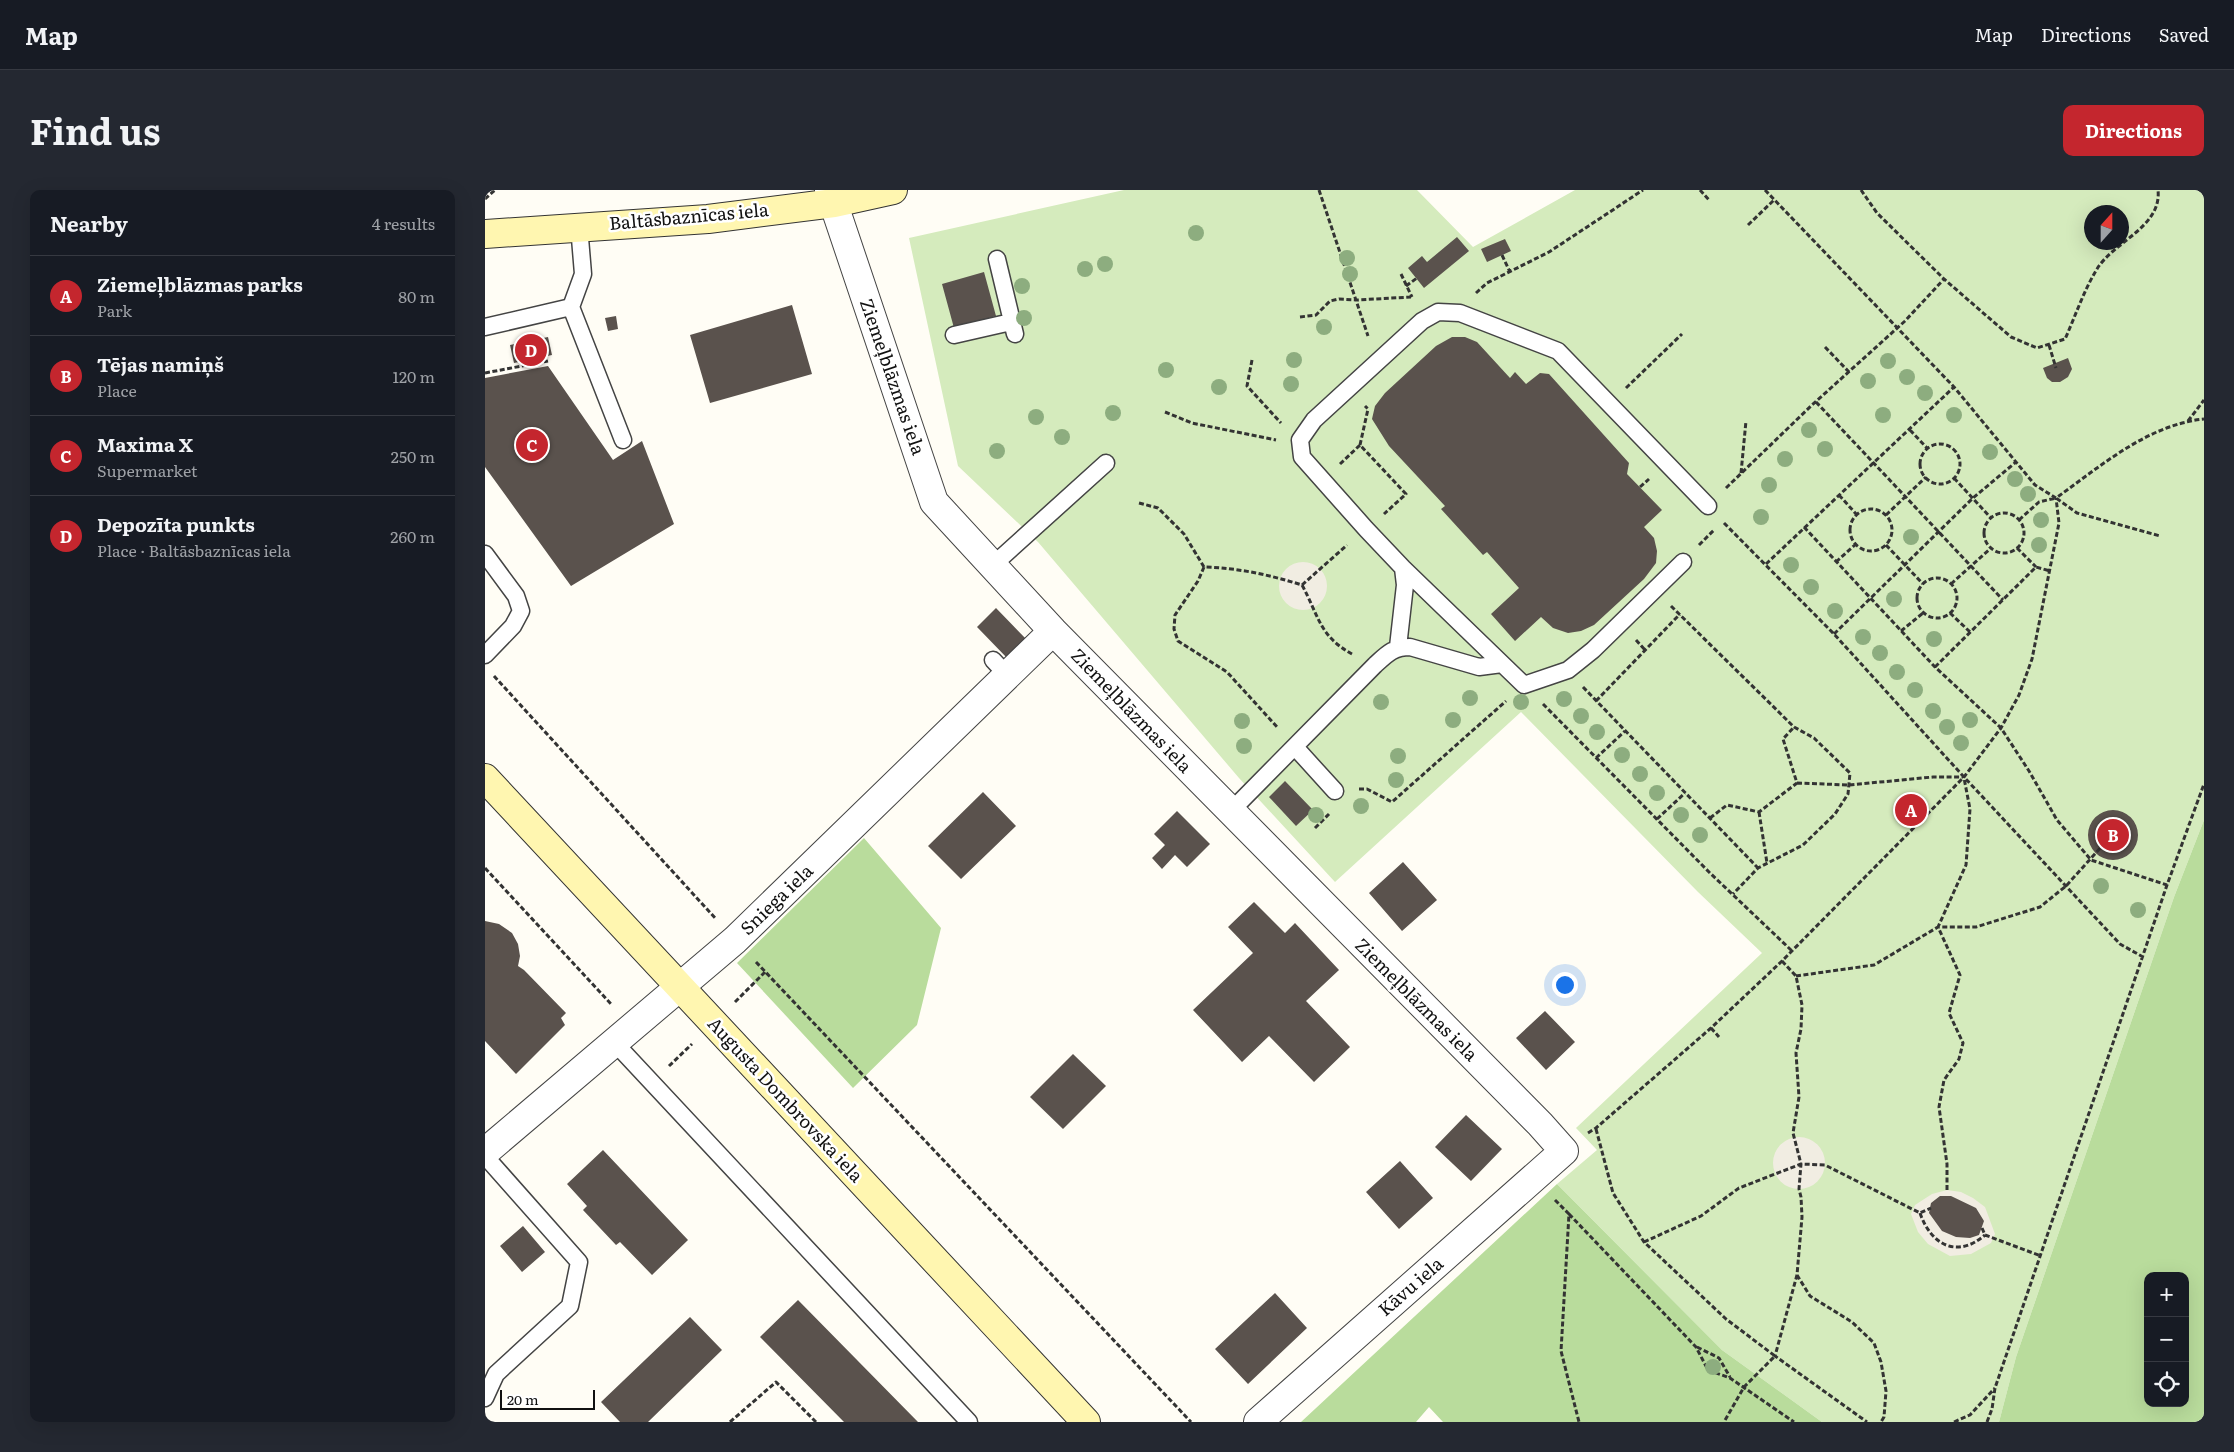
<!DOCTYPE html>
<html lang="en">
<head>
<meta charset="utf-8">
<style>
  :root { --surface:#171b24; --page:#242831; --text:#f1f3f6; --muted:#9ea1a6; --line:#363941; --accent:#c4262e }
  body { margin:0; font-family:Literata,serif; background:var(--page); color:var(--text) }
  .controls { position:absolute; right:15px; bottom:15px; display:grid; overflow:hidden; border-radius:10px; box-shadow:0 5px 20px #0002 }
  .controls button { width:45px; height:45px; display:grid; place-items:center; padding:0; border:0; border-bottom:1px solid var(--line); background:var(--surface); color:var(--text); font:25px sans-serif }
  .compass { position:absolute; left:1599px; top:15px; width:45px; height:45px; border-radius:50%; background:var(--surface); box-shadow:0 5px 20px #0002; rotate:21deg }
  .scale { position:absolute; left:15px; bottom:12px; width:95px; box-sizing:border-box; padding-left:5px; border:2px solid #111; border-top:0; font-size:14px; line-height:18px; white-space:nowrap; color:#111; -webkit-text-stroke:4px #fff; paint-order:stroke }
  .you { position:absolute; left:1079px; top:794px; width:18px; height:18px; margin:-12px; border:4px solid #fff; border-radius:50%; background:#1a73e8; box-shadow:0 0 0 8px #1a73e833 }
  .badge { display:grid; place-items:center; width:32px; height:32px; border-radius:50%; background:var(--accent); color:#fff; font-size:16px; font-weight:700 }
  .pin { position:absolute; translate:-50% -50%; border:2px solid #fff; box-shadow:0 1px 5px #0006 }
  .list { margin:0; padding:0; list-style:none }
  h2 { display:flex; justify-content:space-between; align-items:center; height:65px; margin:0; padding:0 20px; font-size:21px }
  h2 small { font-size:16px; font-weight:400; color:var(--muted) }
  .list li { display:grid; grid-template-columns:32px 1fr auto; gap:15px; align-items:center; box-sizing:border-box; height:80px; padding:0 20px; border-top:1px solid var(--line) }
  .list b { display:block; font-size:19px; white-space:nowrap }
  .list p { margin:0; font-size:16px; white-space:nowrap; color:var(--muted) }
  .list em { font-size:16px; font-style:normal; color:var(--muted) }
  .icon { flex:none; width:28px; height:28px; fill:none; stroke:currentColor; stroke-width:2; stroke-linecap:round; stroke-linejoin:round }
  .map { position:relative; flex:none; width:1719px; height:1232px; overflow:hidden; border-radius:10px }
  header { display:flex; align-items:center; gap:30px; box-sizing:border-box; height:70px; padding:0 25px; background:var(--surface); border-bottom:1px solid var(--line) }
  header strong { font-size:24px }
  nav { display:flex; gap:28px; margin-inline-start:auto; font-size:18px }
  .intro { display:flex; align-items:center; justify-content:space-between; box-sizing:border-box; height:120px; padding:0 30px }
  h1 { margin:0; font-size:35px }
  .button { padding:12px 22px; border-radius:10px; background:var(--accent); color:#fff; font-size:18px; font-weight:700 }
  main { display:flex; gap:30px; padding:0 30px }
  aside { flex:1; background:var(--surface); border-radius:10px; box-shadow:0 5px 20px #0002 }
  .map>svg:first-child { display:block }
  .green { fill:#d5ebbd; fill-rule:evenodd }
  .forest { fill:#b9dc9c; fill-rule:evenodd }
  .plaza { fill:#f1ede2 }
  .building { fill:#5a524d }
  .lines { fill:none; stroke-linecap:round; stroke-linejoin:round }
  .lane-casing { stroke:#444; stroke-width:19 }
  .street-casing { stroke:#444; stroke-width:30 }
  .secondary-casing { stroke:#333; stroke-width:30 }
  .path { stroke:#333; stroke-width:3; stroke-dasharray:5 2.5; stroke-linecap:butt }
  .lane { stroke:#fff; stroke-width:16 }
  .street { stroke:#fff; stroke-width:28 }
  .secondary { stroke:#fff6b0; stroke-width:28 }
  .tree { fill:#8dad7f }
  .labels { text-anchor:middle; stroke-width:5; stroke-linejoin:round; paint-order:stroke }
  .street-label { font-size:18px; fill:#111; stroke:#fff }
</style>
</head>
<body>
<header>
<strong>Map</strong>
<nav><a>Map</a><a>Directions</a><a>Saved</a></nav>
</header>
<div class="intro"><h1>Find us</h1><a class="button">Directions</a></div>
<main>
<aside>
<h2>Nearby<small>4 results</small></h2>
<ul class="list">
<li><span class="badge">A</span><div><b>Ziemeļblāzmas parks</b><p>Park</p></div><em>80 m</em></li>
<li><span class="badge">B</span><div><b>Tējas namiņš</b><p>Place</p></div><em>120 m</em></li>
<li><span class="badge">C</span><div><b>Maxima X</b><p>Supermarket</p></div><em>250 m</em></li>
<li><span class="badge">D</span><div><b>Depozīta punkts</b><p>Place · Baltāsbaznīcas iela</p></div><em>260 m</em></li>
</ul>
</aside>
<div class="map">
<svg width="1719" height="1232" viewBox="0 0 1719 1232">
  <rect width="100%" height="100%" fill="#fffdf5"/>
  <path class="green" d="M639,0H932L988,57L1090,0H1719V630L1689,707L1531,1167L1514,1232H1337L1237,1160L1072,994L1112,960L1091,938L1277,763L1213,702L1036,522L850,692L754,588L553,352L473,276L424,48ZM1606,22H1636V52H1606Z"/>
  <path class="forest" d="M1719,630V1232H1514L1531,1167L1689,707ZM1663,1086H1700V1213H1663Z
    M379,648L456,738L432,835L368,898L252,773Z
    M1072,994L1237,1160L1337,1232H958L944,1217L931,1232H816Z"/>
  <path class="plaza" d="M794 396a24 24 0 1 1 48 0a24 24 0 1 1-48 0Z
    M1288 973a26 26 0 1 1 52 0a26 26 0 1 1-52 0Z
    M1462,1000L1476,1002L1488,1008L1500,1017L1510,1044L1506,1053L1486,1064L1465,1066L1443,1054L1433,1042L1426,1024L1430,1015L1447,1004Z"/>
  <path class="building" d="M972,47L984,61L939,98L923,78L937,66L942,72Z
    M1020,49L1026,61L1002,72L996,59Z
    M499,82L511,126L469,138L457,94Z
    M307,115L327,184L225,213L205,145Z
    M131,126L133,139L123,141L120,128Z
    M63,147L67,165L29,173L25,155Z
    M967,147H980L992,152L1025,188L1030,182L1041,194L1055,183L1064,184L1144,273L1142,284L1177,320L1159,337L1169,348L1172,361L1171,373L1159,389L1109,435L1096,441L1083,443L1068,438L1056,427L1030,451L1006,424L1034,398L1002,362L998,365L956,319L960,316L904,256L887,229L890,216L900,203L951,156Z
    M1583,168L1587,179L1583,187L1575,192H1567L1562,188L1558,178Z
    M63,176L128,270L157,251L189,334L86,396L0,277V188Z
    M511,418L542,450L523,469L492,437Z
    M800,591L828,620L811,636L784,607Z
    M498,602L531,636L476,689L443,656Z
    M1603 645a25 25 0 1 1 50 0a25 25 0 1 1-50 0Z
    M692,621L725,654L702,677L690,665L677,679L667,668L680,655L669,644Z
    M918,672L952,710L917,741L884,703Z
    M769,712L800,743L810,733L854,780L821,811L865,857L829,892L784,846L757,872L708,820L768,763L743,737Z
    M0,731L14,734L27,743L33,754L35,766L33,776L39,780L81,823L76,828L80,835L31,884L0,851Z
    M1060,821L1090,852L1061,880L1031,848Z
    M588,864L621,896L578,939L545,907Z
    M981,925L1017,959L986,991L950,957Z
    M118,960L203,1050L167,1085L135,1052L131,1055L98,1020L102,1016L82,994Z
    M915,971L948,1008L914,1039L881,1002Z
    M1455,1006H1466L1491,1018L1499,1031L1494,1045L1485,1048L1471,1047L1457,1041L1444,1023L1446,1013Z
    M38,1036L60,1062L37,1082L15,1056Z
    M790,1103L822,1138L763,1194L730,1159Z
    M313,1110L433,1232H359L275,1147Z
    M205,1127L237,1160L163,1232H135L116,1212Z"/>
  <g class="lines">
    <g class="lane-casing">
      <path id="lane" d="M512,69L530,144
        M86,117L138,250
        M0,137L86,117L98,84L94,36
        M469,145L526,132
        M0,364L31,406L36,421L28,436L0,465
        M1198,372L1108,460L1083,480L1039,495L918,378L881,339L817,267L815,250L829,230L937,131L953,122L975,123L1073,161L1223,316
        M507,376L621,273
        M913,457L920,395L918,378
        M508,470L523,486
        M810,557L850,601
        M745,622L890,475C902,464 908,457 925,457L994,477L1017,474
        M129,852L484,1232
        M0,966L94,1072L85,1116L11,1184L0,1208"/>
    </g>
    <g class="street-casing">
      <path id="street" d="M344,0L449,312L568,441L1055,934L1079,961L773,1232
        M0,962L250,750L568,441"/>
    </g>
    <g class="secondary-casing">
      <path id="secondary" d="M0,44L223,29L349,13L408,0
        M0,588L601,1232"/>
    </g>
    <path class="path" d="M834,0L883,146
      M1215,0L1224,10
      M1280,0L1469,197L1550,295L1571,308C1616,276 1662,235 1719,229
      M1376,0L1392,23L1459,89L1526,147L1552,158L1580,149C1590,127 1599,100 1612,79C1628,52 1677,37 1673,0
      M0,9L10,0
      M1263,35L1289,10
      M1017,65L1025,82
      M916,84L927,107
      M921,96L932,88
      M991,103L1002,93L1064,62L1158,0
      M815,127L831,125L845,111L854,109L872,110L926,107
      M1564,155L1571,178
      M1340,157L1364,182
      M767,170L762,196L796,233
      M0,183L63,171
      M1141,198L1197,144
      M1331,212L1518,410
      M680,222L707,233L791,250
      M1703,231L1719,210
      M1425,240L1442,258
      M1435 274a20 20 0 1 1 40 0a20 20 0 1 1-40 0Z
      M875,255L883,219L880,216
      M855,274L875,255L921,304L899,324
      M1256,283L1261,231
      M1469,288L1506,328
      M1155,297L1164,289
      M1241,298L1327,215L1420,131L1459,89
      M1354,305L1372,325
      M654,313L673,318L699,344L719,377C754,378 785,385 817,395C834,426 834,446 867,464
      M1365 340a21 21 0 1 1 42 0a21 21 0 1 1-42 0Z
      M1499 343a20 20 0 1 1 40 0a20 20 0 1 1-40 0Z
      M1401,325L1441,287
      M1534,330L1554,312L1571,308L1592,323L1675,346
      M1239,333L1349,444L1479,587L1635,754L1658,767
      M1319,337L1450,477L1516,538L1544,581L1572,630L1606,670L1682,695
      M1214,355L1229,340
      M1401,355L1438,394
      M1532,358L1551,377
      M1351,372L1371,354
      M1281,374L1469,197
      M719,377L713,391L690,425L689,439L693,451L742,482L793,538
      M1432 408a20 20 0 1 1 40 0a20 20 0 1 1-40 0Z
      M1466,394L1506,358
      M817,395L862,355
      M1186,416L1309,537L1329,548L1365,583L1363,604L1350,624L1318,655L1273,678L1248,704
      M1465,423L1485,442
      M1416,441L1438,423
      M1349,444L1488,308L1531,272
      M1151,450L1160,460
      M1450,477L1551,377L1565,381
      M9,486L231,729
      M1098,497L1273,678
      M1111,511L1195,424
      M1058,514L1225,683L1306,760
      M1111,568L1140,541
      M1312,593L1364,595L1448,587H1478
      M874,599H882L907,612L1021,511
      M1274,622L1282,673
      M1225,628L1242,615L1274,622L1312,593L1298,549L1309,537
      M1172,629L1200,603
      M830,638L844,624
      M0,678L127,815
      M1297,771L1311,786L1317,815L1316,839L1311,863L1314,907L1308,943L1316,974L1314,999L1316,1007L1317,1027L1312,1085L1290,1166L1382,1232
      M271,772L706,1232
      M1311,786L1389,775L1453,737H1491L1555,717L1581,696L1627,645
      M250,812L280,782
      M1226,838L1234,847
      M184,876L207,854
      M1111,939L1128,1003L1159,1052L1241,1129L1290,1166L1259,1197L1239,1232
      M1103,943L1111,938L1226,838L1297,771L1479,587L1516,538L1534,505L1547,469L1574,333L1571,308
      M1462,1000V974L1454,917L1459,890L1474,869L1478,853L1464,823L1475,785L1453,737L1481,675L1485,619L1479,588
      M1070,1010L1084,1024L1076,1161L1094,1232
      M1435,1023C1446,1055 1472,1069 1500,1045
      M1084,1024L1211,1157L1223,1180L1245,1188L1309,1232
      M1497,1038L1500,1045L1556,1066
      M1159,1052L1216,1026L1254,998L1316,974L1340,975L1435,1023L1446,1018
      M1312,1085L1325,1106L1367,1132L1389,1153L1396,1172L1401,1201L1399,1227L1396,1232
      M1212,1157L1234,1168L1245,1187
      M245,1232L291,1192L331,1232
      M1469,1232L1485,1225L1510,1198
      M1502,1232L1507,1219L1510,1198L1682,695L1719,594"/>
    <use href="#lane" class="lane"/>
    <use href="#street" class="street"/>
    <use href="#secondary" class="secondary"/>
  </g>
  <g class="tree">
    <circle cx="711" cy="43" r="8"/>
    <circle cx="862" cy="68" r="8"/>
    <circle cx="620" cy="74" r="8"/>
    <circle cx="600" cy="79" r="8"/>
    <circle cx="865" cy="84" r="8"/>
    <circle cx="537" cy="96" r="8"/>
    <circle cx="539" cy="128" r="8"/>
    <circle cx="839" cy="137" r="8"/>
    <circle cx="809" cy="170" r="8"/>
    <circle cx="1403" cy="171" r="8"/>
    <circle cx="681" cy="180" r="8"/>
    <circle cx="1422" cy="187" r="8"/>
    <circle cx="1383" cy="191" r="8"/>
    <circle cx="806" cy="194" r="8"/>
    <circle cx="734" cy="197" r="8"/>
    <circle cx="1440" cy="203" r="8"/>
    <circle cx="628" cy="223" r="8"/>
    <circle cx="1398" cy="225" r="8"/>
    <circle cx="1469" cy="225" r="8"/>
    <circle cx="551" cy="227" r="8"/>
    <circle cx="1324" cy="240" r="8"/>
    <circle cx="577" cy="247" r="8"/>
    <circle cx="1340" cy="259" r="8"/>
    <circle cx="512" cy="261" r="8"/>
    <circle cx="1505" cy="262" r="8"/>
    <circle cx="1300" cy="269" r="8"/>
    <circle cx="1530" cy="289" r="8"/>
    <circle cx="1284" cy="295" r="8"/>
    <circle cx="1543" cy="304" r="8"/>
    <circle cx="1276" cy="327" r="8"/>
    <circle cx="1556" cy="330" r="8"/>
    <circle cx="1426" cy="347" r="8"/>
    <circle cx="1554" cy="355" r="8"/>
    <circle cx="1306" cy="375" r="8"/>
    <circle cx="1326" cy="397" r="8"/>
    <circle cx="1409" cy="409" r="8"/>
    <circle cx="1350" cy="421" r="8"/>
    <circle cx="1378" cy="447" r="8"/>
    <circle cx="1449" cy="449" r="8"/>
    <circle cx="1395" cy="463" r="8"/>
    <circle cx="1412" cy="482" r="8"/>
    <circle cx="1430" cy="500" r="8"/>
    <circle cx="985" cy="508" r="8"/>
    <circle cx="1079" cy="509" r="8"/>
    <circle cx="896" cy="512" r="8"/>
    <circle cx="1036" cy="512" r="8"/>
    <circle cx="1448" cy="521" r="8"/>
    <circle cx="1096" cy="526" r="8"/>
    <circle cx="968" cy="530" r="8"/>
    <circle cx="1485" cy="530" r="8"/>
    <circle cx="757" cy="531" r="8"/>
    <circle cx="1462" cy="537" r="8"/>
    <circle cx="1112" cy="542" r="8"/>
    <circle cx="1476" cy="553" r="8"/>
    <circle cx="759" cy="556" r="8"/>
    <circle cx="1137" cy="565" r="8"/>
    <circle cx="913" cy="566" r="8"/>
    <circle cx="1155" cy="584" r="8"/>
    <circle cx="911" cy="590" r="8"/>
    <circle cx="1172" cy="603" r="8"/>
    <circle cx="876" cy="616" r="8"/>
    <circle cx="831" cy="625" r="8"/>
    <circle cx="1196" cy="625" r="8"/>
    <circle cx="1215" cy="645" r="8"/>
    <circle cx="1616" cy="696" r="8"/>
    <circle cx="1653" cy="720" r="8"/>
    <circle cx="1228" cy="1177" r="8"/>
  </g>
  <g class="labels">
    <g class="street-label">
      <text transform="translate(204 27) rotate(-5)" y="6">Baltāsbaznīcas iela</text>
      <text transform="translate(407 187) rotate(71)" y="6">Ziemeļblāzmas iela</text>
      <text transform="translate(646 521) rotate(46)" y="6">Ziemeļblāzmas iela</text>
      <text transform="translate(292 710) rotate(-44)" y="6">Sniega iela</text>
      <text transform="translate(931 810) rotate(45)" y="6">Ziemeļblāzmas iela</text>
      <text transform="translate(300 910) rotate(47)" y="6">Augusta Dombrovska iela</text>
      <text transform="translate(926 1097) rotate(-41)" y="6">Kāvu iela</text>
    </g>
  </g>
</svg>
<div class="controls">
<button>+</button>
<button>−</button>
<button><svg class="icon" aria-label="locate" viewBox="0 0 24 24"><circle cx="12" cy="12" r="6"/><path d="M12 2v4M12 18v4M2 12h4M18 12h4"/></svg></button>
</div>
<svg class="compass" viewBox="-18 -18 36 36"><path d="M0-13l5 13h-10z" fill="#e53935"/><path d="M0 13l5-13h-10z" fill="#9ea1a6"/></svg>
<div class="scale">20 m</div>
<div class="you"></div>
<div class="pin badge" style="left:1426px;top:620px">A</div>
<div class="pin badge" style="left:1628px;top:645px">B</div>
<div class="pin badge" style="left:47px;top:255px">C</div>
<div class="pin badge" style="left:46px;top:160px">D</div>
</div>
</main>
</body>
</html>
